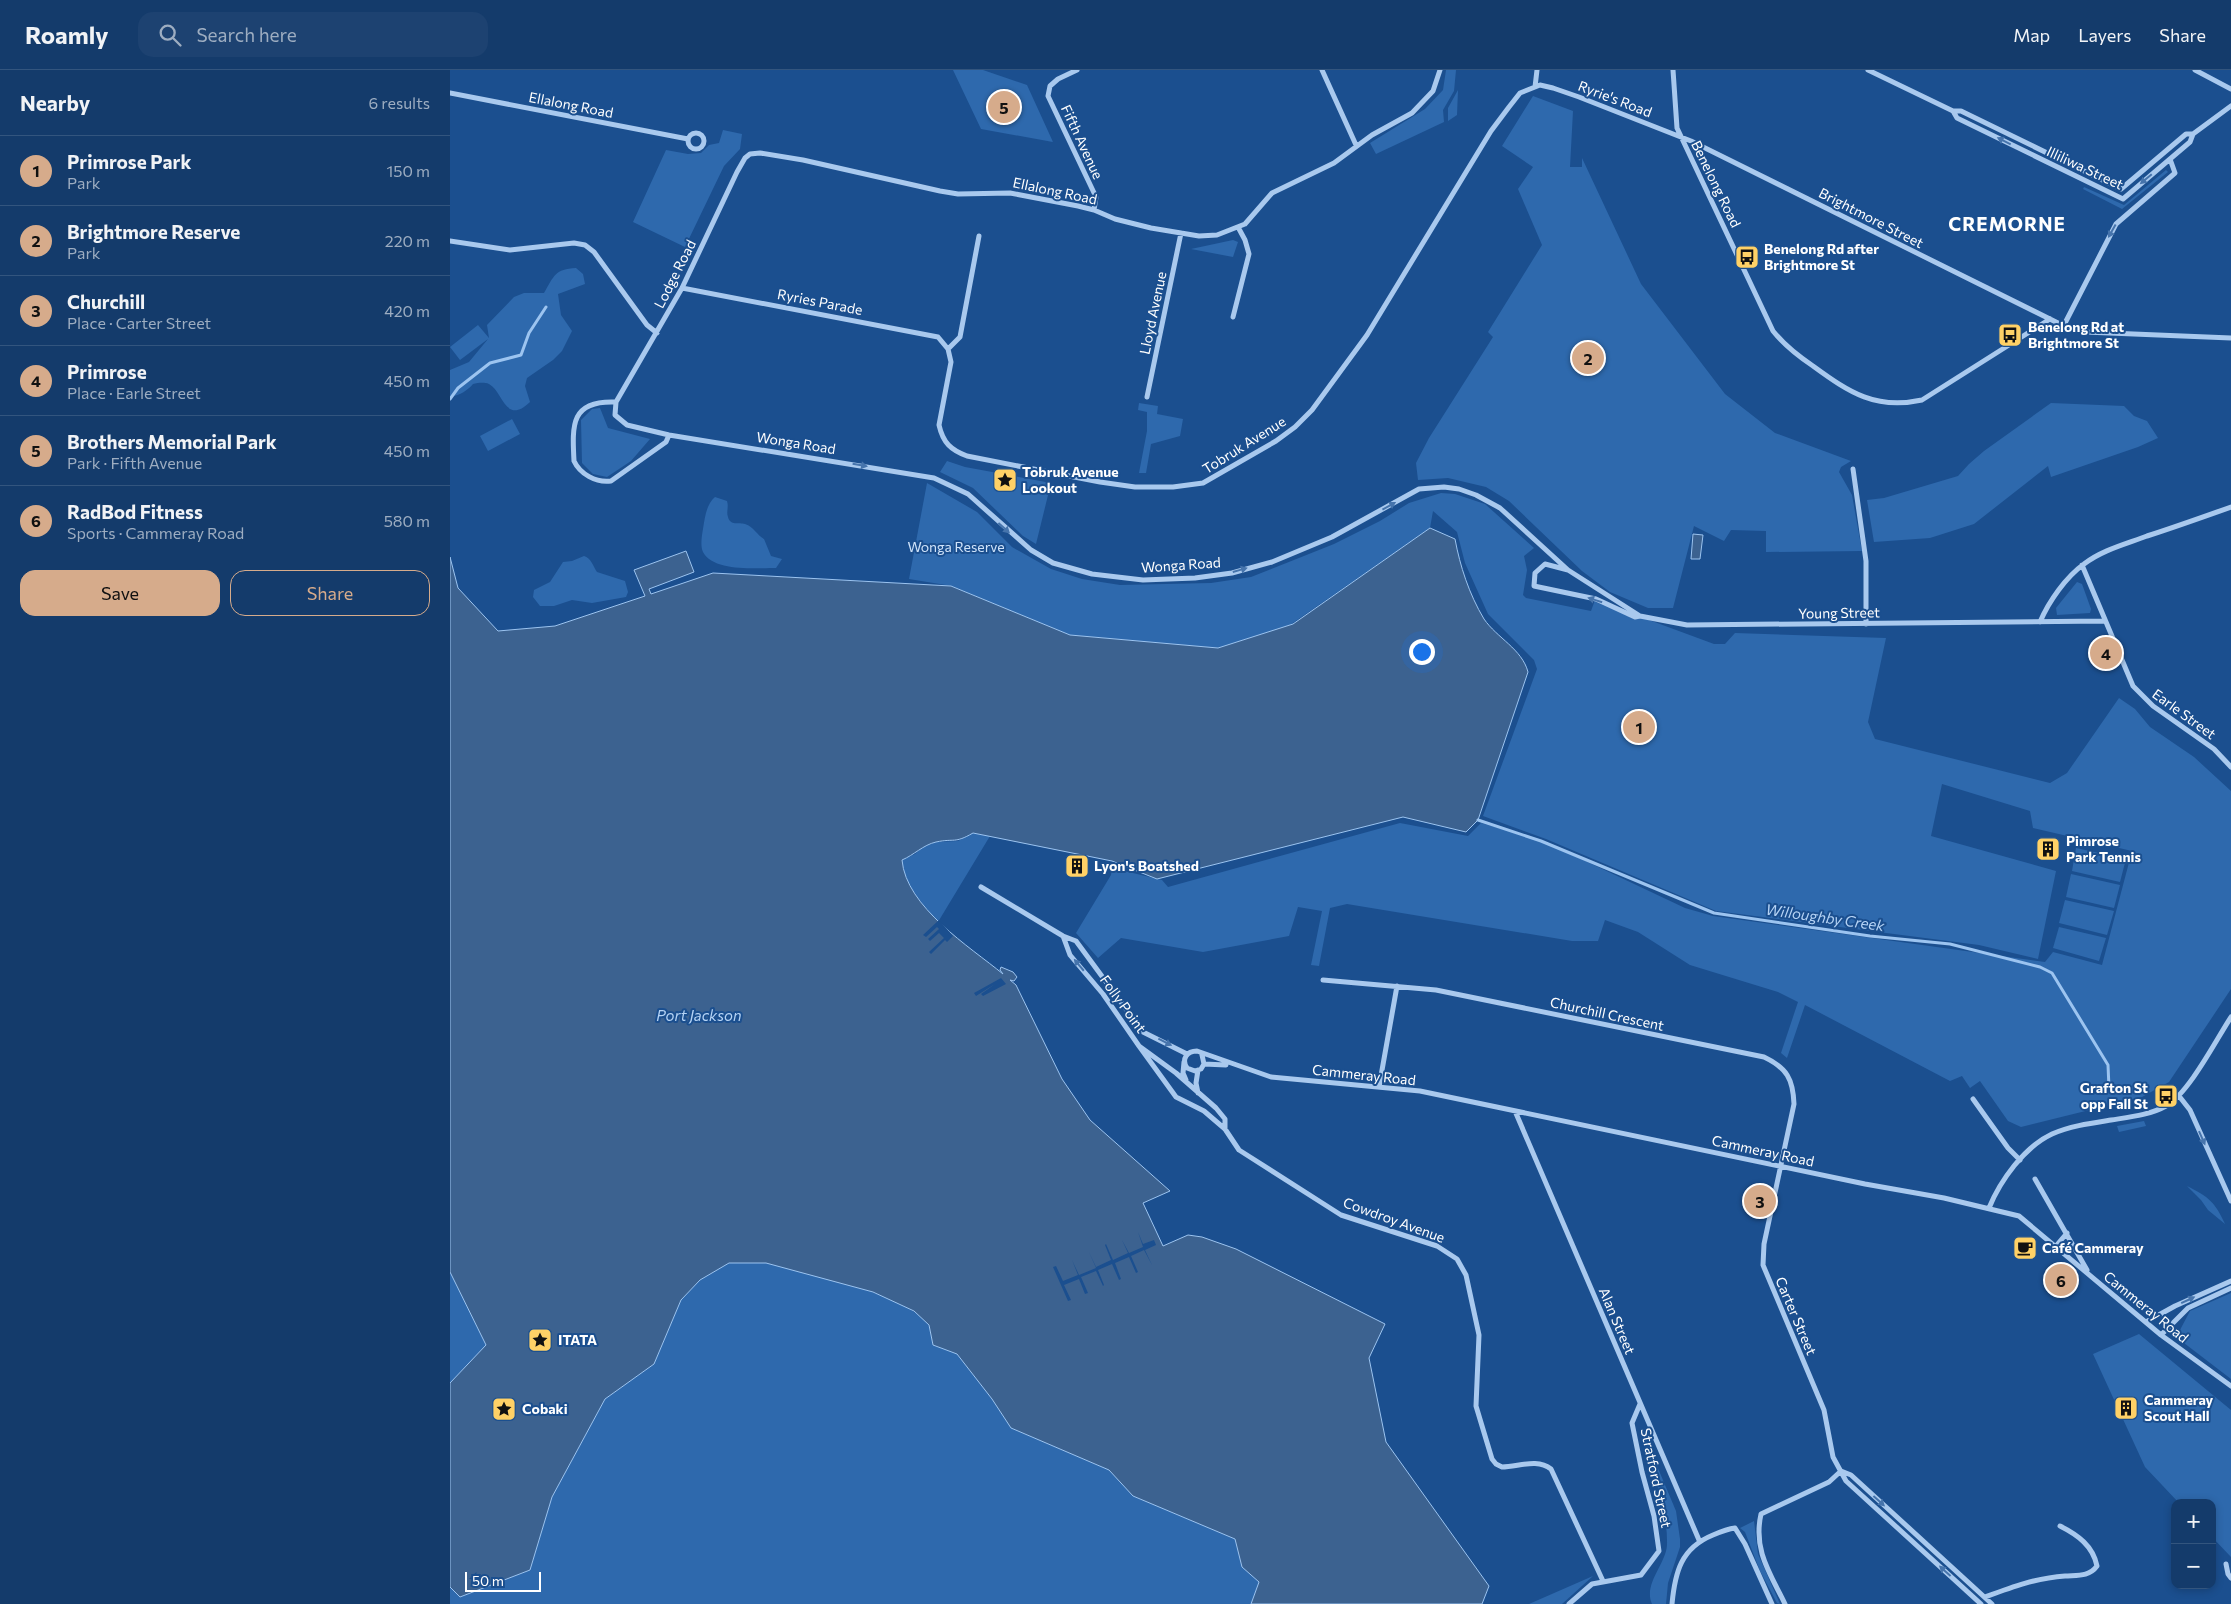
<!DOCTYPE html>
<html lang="en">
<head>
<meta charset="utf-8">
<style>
  :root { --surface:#143b6b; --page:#1d4271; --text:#f1f3f6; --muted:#9dadc1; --line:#33557e; --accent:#d6ab8b }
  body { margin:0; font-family:Commissioner,sans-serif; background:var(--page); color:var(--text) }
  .controls { position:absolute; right:15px; bottom:15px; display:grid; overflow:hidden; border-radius:10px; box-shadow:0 2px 8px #0003 }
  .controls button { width:45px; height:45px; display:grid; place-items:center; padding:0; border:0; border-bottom:1px solid var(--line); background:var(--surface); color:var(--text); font:25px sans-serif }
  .scale { position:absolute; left:15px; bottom:12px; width:76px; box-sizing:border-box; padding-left:5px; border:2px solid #fff; border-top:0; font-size:14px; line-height:18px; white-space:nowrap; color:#fff; -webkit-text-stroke:4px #1b4f8f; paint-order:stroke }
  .you { position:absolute; left:971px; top:581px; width:18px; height:18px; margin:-12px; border:4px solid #fff; border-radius:50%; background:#1a73e8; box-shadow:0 0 0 8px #1a73e833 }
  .badge { display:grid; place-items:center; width:32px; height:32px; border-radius:50%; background:var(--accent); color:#111; font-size:16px; font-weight:700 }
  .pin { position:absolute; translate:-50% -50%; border:2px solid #fff; box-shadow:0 1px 5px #0006 }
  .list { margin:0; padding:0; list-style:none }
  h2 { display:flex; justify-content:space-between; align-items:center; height:65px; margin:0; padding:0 20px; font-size:21px }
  h2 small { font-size:16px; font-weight:400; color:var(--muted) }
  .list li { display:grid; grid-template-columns:32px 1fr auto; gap:15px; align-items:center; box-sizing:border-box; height:70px; padding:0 20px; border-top:1px solid var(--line) }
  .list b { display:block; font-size:19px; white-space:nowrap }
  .list p { margin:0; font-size:16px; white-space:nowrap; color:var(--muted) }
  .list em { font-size:16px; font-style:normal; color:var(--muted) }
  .actions { display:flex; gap:10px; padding:15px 20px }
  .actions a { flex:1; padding:11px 0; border:1px solid var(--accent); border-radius:15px; text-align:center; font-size:18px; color:var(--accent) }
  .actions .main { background:var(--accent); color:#111 }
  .icon { flex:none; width:28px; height:28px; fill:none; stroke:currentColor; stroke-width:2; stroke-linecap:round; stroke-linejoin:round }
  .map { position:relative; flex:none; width:1781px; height:1534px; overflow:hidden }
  header { display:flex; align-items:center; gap:30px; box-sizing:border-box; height:70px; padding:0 25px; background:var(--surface); border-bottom:1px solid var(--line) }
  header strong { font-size:24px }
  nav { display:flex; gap:28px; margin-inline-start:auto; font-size:18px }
  .search { width:350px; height:45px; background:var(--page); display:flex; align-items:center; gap:12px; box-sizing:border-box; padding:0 18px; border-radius:15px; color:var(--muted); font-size:19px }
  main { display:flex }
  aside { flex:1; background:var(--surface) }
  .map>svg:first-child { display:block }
  .green { fill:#2e69ad }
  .water { fill:#3c6290; stroke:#9cc4f0 }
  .pier { fill:#1b4f8f }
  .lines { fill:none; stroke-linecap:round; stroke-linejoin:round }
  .stream { stroke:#9cc4f0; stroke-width:3 }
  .minor { stroke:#a9c9ee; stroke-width:5 }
  .oneway { fill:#4674ac }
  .labels { text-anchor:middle; stroke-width:4; stroke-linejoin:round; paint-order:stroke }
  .street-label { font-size:14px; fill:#fff; stroke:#1b4f8f }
  .poi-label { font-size:14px; font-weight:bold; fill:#fff; stroke:#1b4f8f; text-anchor:start }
  .park-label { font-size:14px; fill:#cfe3fa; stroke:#1b4f8f }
  .water-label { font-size:15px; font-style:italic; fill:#b5d3f5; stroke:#1b4f8f }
  .district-label { font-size:19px; font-weight:bold; letter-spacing:1px; fill:#fff; stroke:#1b4f8f }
</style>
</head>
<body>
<header>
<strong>Roamly</strong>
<div class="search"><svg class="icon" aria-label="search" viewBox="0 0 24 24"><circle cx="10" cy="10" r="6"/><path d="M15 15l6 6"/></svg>Search here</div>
<nav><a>Map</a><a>Layers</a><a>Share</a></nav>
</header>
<main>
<aside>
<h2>Nearby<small>6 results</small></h2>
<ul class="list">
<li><span class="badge">1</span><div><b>Primrose Park</b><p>Park</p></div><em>150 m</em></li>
<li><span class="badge">2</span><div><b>Brightmore Reserve</b><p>Park</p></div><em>220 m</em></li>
<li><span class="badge">3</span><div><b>Churchill</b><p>Place · Carter Street</p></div><em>420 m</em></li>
<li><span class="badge">4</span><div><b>Primrose</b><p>Place · Earle Street</p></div><em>450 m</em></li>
<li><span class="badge">5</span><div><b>Brothers Memorial Park</b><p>Park · Fifth Avenue</p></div><em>450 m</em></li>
<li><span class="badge">6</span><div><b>RadBod Fitness</b><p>Sports · Cammeray Road</p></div><em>580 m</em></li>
</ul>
<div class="actions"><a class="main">Save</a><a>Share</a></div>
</aside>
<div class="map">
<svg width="1781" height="1534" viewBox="0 0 1781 1534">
  <rect width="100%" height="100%" fill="#1b4f8f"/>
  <path class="green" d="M503,0H533L577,15L603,72L531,59Z
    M996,0H1006L1004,21L993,40L994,52L926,84L920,73L975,39L993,20Z
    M1008,20L1007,45L998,51V38Z
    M1083,26L1123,41L1120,97H1132V88L1191,214L1275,324L1325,363L1401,391L1391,397L1389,402L1402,425L1412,481L1316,482V461L1281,460L1274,471L1244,456L1223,538H1198L1160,522L1132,501L1059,431L1036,417L998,408L968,410L966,393L979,368L1043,267L1038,262L1092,175L1068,119L1083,97L1052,76Z
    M273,60L292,64L290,79L274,96L235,177L183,152L216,80L238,84L251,83L259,75L269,73Z
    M1716,100L1718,102L1672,139L1633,119L1634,117L1674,135Z
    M783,170L788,172L783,187L741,179Z
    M126,198L133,204L135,214L108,224L111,245L122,261L112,281L103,290L77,308L75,316L80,332C55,356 53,321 39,314C34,312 28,313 23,314C18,320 8,327 0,326V300L19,292L38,269L10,290L0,277L28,255L39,268L37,255L64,227L74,223H94C104,206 105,199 126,198Z
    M689,333L708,336L707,344L733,349L730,366L701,374L696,403H689L697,361V342L688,340Z
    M1601,333L1674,336L1684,346L1697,351L1708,368L1688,377L1601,407L1598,396L1524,454L1480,468L1424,472L1417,430L1434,428L1508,406L1519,394L1534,381Z
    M150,338L158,358L200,369L181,391L157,407L143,404L132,393L131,350L142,339Z
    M62,349L70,364L38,381L30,366Z
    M497,391L515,397L601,413L586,474L573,466L523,418L490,402Z
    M477,413L527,442L562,477L601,499L632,509L670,515L761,513L801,507L884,474L930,451L959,433L991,423L1005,424L1035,434L1084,478L1074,486L1077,500L1073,525L1076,528L1141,541L1145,530L1264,574H1275L1285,563L1436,568L1418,652L1425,669L1600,713L1617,703L1669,628L1685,639L1700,657L1744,687L1781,721V919L1719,1012L1692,1027L1571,1057L1558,1051L1530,1011L1520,1018L1512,1006L1500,1011L1355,935L1337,988L1331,983L1348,932L1328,922L1240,895L1188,862L1155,850L1148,871H1122L897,834L880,838L869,896L861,895L872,841L848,837L839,866L753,882L671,868L648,888L626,863L661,805L662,798L712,810L718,817L950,753L1018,766L1031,753L1093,771L1235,838L1263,846L1595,892L1603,882L1652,895L1682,781L1583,758L1580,741L1492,714L1481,766L1606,801L1588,889L1529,875L1266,841L1096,769L1033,746L1087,599L1084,590L1038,544L1015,493L1007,462L983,441L980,458L840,555L768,578L620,565L502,516L459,509Z
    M265,427L277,431C279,437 276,442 278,447C280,456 289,452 295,454C304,457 307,465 314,469L321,486L332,489L326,498C307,498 263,502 253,482C250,476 252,465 253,459C255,447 256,435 265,427Z
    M134,486C141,488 143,496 147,502L175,511L178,522L176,527L142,533L122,530L104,536H90L83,527L84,520L100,512L113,492L122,491Z
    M1627,512L1632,514L1641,539L1640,543L1607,545L1606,538Z
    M523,763L540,766L488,852C473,834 454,815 452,790L465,784L471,778L486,772L508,771Z
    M1626,778L1676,789L1670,812L1622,801Z
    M1621,804L1670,815L1664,838L1616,827Z
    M1615,830L1664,841L1657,865L1609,853Z
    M1609,857L1656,868L1649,891L1603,878Z
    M1694,1051L1696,1056L1669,1062L1667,1056Z
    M1737,1116C1759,1127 1765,1132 1775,1154L1758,1140L1751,1130Z
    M279,1193C292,1193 306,1191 318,1193C349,1199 466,1228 479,1256C482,1261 482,1269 483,1275L507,1284L542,1329L561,1358L659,1400L683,1426L785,1469L792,1497L809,1512L801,1534H0V1517L10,1527L80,1500L102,1427L155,1329L204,1294L231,1230L250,1210Z
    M0,1202L36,1275L0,1313Z
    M1781,1223V1309L1734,1273L1730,1260L1740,1241Z
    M1689,1264L1781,1340V1487L1762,1467V1433H1729L1695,1397L1643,1284Z
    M1191,1358L1226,1441L1230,1469V1477L1218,1513L1216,1534H1202C1193,1514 1216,1494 1217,1475C1218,1437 1201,1398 1190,1361Z
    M1304,1451L1308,1484L1330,1534L1327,1533L1310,1501L1295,1462L1290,1458Z
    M1143,1506L1112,1534H1079Z"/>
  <path class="water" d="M980,458L1005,469C1010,496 1019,524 1034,549C1047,568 1072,579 1078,602L1028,750L1016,762L953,747L707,809L662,791L523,763C504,774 505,768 486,772C473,775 464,785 452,790C456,837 520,877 553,904L550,900L551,897L563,902L567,907L564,911L560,910L566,915L612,1009L640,1050L720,1121L693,1133L713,1176L738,1165L752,1167L786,1179L935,1254L919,1288L936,1372L1039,1516L1032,1534H801L809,1512L792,1497L785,1469L683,1426L659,1400L561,1358L542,1329L507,1284L483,1275L479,1255L464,1241L423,1222L316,1193H279L250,1210L231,1230L204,1294L155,1329L102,1427L80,1500L10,1527L0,1517V1313L36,1275L0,1202V487L8,518L48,561L105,556L195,526L184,500L236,481L244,502L199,519L201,524L263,503L501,516L620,565L768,578L843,554Z
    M1243,464L1253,465L1250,489H1241Z"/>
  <path class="pier" d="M489,850L503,866L497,872L495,870L481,884L479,882L494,868L489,863L480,871L478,869L489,859L487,857L476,867L473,865Z
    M551,908L556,914L533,926L531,924L545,914L526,926L524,923Z
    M688,1162L693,1174L704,1170L706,1175L695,1180L702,1195L694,1180L681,1186L688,1202L686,1203L679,1187L665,1193L671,1209L669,1210L662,1194L648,1200L654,1215L653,1216L646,1201L631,1207L638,1223L635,1224L629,1209L614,1215L621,1230L618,1231L603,1197L606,1196L613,1211L628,1205L622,1190L629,1205L646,1198L639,1182L646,1197L661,1190L655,1175L656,1174L663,1190L678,1183L672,1170L679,1183L693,1177Z"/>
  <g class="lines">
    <path class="stream" d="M0,329L8,318L40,293L71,285L79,263L96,237
      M1028,750L1091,771L1264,843L1420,866L1500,874L1590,897L1602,903L1658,995L1659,1018"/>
    <path class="minor" d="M627,0L608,9L600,16L598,26L646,127L644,140
      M872,0L906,75
      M990,0L983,21L962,43L922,65L884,93L822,123L795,154L767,165L749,166L701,158L665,149L644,140L628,136L560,123L508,124L490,121L353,90L310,83L300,84L295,88L287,102L232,218L166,332L165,345L177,355L219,365L484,408L518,424L581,480L603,493L642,504L693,510L745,508L782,503L822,492L882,467L969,419L994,417L1009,419L1026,425L1050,438L1118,500
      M1223,0L1227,58L1323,261C1335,276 1348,286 1363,296C1400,323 1426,340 1472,330L1600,249
      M1418,0L1503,41L1507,48L1673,129L1740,72L1743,64L1781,36
      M1745,0L1781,19
      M1085,17L1087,0
      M0,23L238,69
      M1503,41H1511L1671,119L1736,64H1743
      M238 71a8 8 0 1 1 16 0a8 8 0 1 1-16 0Z
      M0,171L60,180L124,173L135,175L144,182L197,255L207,263
      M232,218L488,267L498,279L501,292L489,355C493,373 501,380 517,386L650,412L685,417H723L753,413L826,371L845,357L862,340L917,265L1041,61L1059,37L1070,23L1090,15L1103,18L1129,27L1241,71L1620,259L1635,262L1781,268
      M783,247L799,184L795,170L788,157
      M1613,257L1666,154L1725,103L1720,89
      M498,279L510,267L529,166
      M697,327L731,163
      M166,332C121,330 122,354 124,391C130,404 146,413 161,411L216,372L219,365
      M1403,399L1416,491V554
      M1632,495L1683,616L1703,636L1764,679L1781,697
      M1190,546L1118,500L1095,494L1085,503L1084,516L1146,529L1185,547L1190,546L1237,555L1655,551
      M1590,552C1599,531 1616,507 1634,494C1652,480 1676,474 1697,466C1725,457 1753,447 1781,437
      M531,817L613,866L626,871L693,962L737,984
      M613,866L620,885L653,924L689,976L726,1003L766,1038L775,1049V1059
      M873,910L986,920L1314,987C1337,998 1343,1009 1344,1034L1314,1174L1313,1195L1374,1340L1383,1387L1396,1411L1531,1534
      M689,976L726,1027L754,1041L775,1059L789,1080L891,1145L987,1176L1007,1189L1016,1205L1029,1265L1026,1336L1042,1389L1046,1394L1052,1397C1068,1397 1087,1388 1101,1399L1153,1511
      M752,985L754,994L751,999L745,1001L737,998C731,989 737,981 747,981L821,1007L970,1021L1415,1114L1494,1128L1569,1146L1711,1265L1781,1316
      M734,992L733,1003L736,1010
      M754,994L776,995
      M748,1000L746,1013L748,1023
      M929,1017L947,916
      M1729,1026L1740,1040L1781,1131
      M1523,1029L1558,1078L1570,1090
      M1065,1041L1249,1470
      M1585,1109L1637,1200
      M1539,1138C1550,1111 1574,1077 1602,1064C1620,1056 1642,1053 1661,1050C1680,1047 1700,1045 1716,1036C1739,1023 1766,970 1781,947
      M1606,1176L1617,1163
      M1696,1252L1725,1236L1781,1211
      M1711,1265L1738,1238L1781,1218
      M1391,1401L1401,1405L1542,1534
      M1776,1494L1778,1504L1781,1508
      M1535,1527C1562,1517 1586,1508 1615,1506C1627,1505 1639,1507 1647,1496C1643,1476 1628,1465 1610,1456
      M1119,1534L1142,1514L1191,1505L1209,1481L1204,1446L1192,1402L1182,1353L1190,1334
      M1222,1534C1225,1502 1231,1478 1263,1465C1270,1462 1277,1459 1285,1458L1295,1474L1322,1534
      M1335,1534C1320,1503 1303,1480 1311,1444L1379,1412L1391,1401"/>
  </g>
  <defs><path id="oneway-solid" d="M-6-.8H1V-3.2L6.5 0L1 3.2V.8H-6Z" transform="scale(1.25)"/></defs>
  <g class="oneway">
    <use href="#oneway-solid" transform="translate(1554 71) rotate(-153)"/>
    <use href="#oneway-solid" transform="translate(1696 109) rotate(140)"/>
    <use href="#oneway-solid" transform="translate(1662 161) rotate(119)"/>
    <use href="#oneway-solid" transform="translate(410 395) rotate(10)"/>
    <use href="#oneway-solid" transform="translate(939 436) rotate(-29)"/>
    <use href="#oneway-solid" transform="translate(554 458) rotate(42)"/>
    <use href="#oneway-solid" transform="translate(790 500) rotate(-16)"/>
    <use href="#oneway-solid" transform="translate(1145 530) rotate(-163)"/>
    <use href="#oneway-solid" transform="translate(629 895) rotate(-130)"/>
    <use href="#oneway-solid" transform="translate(715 972) rotate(27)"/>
    <use href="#oneway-solid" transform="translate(1752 1068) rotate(66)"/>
    <use href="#oneway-solid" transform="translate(1738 1230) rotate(-25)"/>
    <use href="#oneway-solid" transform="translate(1429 1431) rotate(42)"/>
    <use href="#oneway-solid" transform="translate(1495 1501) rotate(-138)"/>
  </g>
  <defs>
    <g id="bus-square" transform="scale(1.25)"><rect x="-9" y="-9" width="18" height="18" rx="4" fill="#ffd166" stroke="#1b4f8f"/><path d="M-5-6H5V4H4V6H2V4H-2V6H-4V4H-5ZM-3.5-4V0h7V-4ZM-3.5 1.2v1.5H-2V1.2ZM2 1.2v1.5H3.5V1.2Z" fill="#111"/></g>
    <g id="sight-square" transform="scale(1.25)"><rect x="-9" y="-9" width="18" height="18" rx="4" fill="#ffd166" stroke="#1b4f8f"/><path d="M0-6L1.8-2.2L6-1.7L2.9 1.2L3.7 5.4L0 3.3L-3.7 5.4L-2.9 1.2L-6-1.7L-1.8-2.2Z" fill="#111"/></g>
    <g id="building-square" transform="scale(1.25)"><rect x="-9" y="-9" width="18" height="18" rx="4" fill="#ffd166" stroke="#1b4f8f"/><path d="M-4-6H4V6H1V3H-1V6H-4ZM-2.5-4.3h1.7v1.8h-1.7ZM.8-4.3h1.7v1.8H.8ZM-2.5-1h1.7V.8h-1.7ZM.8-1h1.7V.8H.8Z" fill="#111"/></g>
    <g id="cafe-square" transform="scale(1.25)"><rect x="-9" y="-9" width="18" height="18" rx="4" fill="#ffd166" stroke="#1b4f8f"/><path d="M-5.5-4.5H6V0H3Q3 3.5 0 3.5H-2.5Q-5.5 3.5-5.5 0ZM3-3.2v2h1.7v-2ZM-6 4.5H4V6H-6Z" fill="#111"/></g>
  </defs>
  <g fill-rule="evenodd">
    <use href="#bus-square" x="1297" y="187"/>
    <use href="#bus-square" x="1560" y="265"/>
    <use href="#sight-square" x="555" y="410"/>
    <use href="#building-square" x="1598" y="779"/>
    <use href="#building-square" x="627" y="796"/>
    <use href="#bus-square" x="1716" y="1026"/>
    <use href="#cafe-square" x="1575" y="1178"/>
    <use href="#sight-square" x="90" y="1270"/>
    <use href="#building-square" x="1676" y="1338"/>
    <use href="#sight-square" x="54" y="1339"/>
  </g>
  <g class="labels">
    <g class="street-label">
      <text transform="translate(1165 29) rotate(21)" y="5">Ryrie's Road</text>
      <text transform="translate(121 35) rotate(11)" y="5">Ellalong Road</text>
      <text transform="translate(632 72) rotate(65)" y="5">Fifth Avenue</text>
      <text transform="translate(1635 98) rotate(25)" y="5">Illiliwa Street</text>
      <text transform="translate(1266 114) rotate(64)" y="5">Benelong Road</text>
      <text transform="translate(605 121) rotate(12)" y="5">Ellalong Road</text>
      <text transform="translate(1421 148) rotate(27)" y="5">Brightmore Street</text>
      <text transform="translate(225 204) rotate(-63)" y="5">Lodge Road</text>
      <text transform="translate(370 232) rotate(11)" y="5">Ryries Parade</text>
      <text transform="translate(703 243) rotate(-78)" y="5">Lloyd Avenue</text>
      <text transform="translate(346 373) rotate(9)" y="5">Wonga Road</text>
      <text transform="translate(794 375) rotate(-32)" y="5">Tobruk Avenue</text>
      <text transform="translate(731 495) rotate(-4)" y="5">Wonga Road</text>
      <text transform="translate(1389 543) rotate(-1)" y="5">Young Street</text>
      <text transform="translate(1734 644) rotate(36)" y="5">Earle Street</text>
      <text transform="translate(673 934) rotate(54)" y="5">Folly Point</text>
      <text transform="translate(1157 944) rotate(12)" y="5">Churchill Crescent</text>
      <text transform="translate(914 1005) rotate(6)" y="5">Cammeray Road</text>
      <text transform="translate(1313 1081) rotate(12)" y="5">Cammeray Road</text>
      <text transform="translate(944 1150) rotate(20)" y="5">Cowdroy Avenue</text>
      <text transform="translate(1696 1237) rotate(39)" y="5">Cammeray Road</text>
      <text transform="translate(1346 1246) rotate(67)" y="5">Carter Street</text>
      <text transform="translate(1167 1251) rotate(67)" y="5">Alan Street</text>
      <text transform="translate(1206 1408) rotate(78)" y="5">Stratford Street</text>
    </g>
    <g class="poi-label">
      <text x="1314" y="184">Benelong Rd after<tspan x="1314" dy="16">Brightmore St</tspan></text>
      <text x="1578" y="262">Benelong Rd at<tspan x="1578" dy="16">Brightmore St</tspan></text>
      <text x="572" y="407">Tobruk Avenue<tspan x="572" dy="16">Lookout</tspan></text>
      <text x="1616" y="776">Pimrose<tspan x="1616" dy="16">Park Tennis</tspan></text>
      <text x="644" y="801">Lyon's Boatshed</text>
      <text x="1698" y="1023" text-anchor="end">Grafton St<tspan x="1698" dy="16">opp Fall St</tspan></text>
      <text x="1592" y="1183">Café Cammeray</text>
      <text x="108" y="1275">ITATA</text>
      <text x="1694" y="1335">Cammeray<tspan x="1694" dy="16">Scout Hall</tspan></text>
      <text x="72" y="1344">Cobaki</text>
    </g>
    <g class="park-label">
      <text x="506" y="482">Wonga Reserve</text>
    </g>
    <g class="water-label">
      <text transform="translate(1375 848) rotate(8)" y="5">Willoughby Creek</text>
      <text x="249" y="951">Port Jackson</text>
    </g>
    <g class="district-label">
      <text x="1557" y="161">CREMORNE</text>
    </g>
  </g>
</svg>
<div class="controls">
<button>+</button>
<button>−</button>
</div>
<div class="scale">50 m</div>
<div class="you"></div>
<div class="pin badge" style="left:1189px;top:657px">1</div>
<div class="pin badge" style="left:1138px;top:288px">2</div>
<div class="pin badge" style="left:1310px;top:1131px">3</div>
<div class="pin badge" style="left:1656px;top:583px">4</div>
<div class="pin badge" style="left:554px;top:37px">5</div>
<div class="pin badge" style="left:1611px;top:1210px">6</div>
</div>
</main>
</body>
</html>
